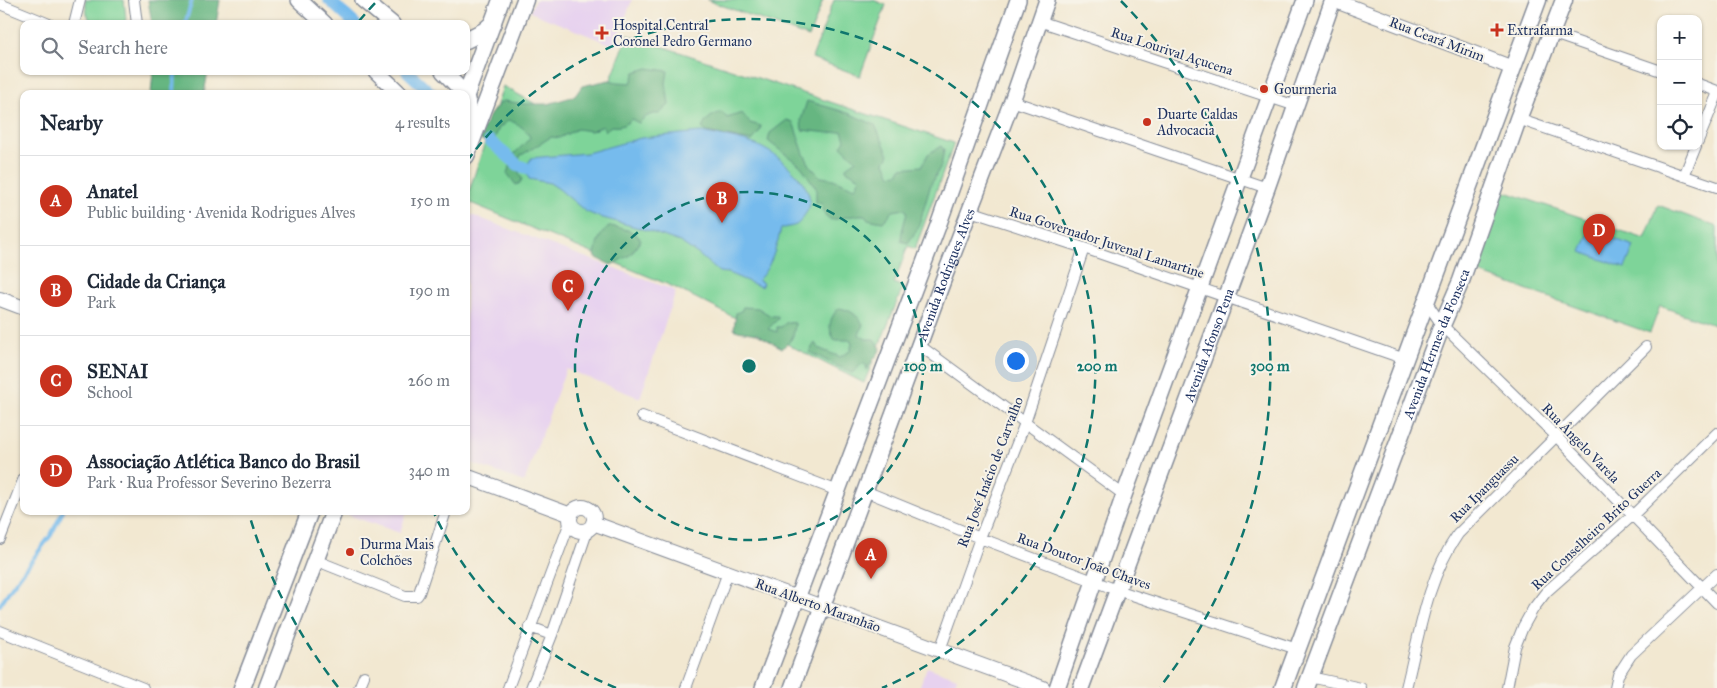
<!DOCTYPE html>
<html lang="en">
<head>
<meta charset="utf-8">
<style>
  :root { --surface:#fff; --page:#f6f6f7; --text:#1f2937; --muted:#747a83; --line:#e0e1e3; --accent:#c8321e }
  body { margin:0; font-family:"IM FELL Great Primer",serif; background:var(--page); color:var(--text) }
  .controls { position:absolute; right:15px; top:15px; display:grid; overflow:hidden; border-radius:10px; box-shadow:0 1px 4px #0004 }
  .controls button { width:45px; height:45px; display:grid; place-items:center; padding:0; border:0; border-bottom:1px solid var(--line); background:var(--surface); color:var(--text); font:25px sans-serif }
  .you { position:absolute; left:1015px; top:360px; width:18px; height:18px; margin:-12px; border:4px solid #fff; border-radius:50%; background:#1a73e8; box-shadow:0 0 0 8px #1a73e833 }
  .badge { display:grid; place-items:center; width:32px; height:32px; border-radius:50%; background:var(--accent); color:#fff; font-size:16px; font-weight:700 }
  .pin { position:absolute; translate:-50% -41px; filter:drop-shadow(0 1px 2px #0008) }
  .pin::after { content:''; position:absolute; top:26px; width:18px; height:15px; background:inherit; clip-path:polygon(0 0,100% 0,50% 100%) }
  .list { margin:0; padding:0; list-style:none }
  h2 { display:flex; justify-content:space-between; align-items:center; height:65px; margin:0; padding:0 20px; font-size:21px }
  h2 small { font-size:16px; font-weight:400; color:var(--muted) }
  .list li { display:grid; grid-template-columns:32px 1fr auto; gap:15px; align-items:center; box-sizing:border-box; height:90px; padding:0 20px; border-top:1px solid var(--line) }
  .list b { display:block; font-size:19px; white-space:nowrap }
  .list p { margin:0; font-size:16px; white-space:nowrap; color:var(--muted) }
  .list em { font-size:16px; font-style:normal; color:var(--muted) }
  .icon { flex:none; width:28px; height:28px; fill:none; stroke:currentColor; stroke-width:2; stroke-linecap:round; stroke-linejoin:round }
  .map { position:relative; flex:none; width:1717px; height:688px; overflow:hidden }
  .search { position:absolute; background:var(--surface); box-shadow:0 1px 4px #0004; left:20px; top:20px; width:450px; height:55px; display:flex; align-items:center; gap:12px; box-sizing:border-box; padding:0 18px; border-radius:10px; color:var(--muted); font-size:19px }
  .panel { position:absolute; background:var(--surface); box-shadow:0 1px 4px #0004; left:20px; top:90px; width:450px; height:425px; border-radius:10px }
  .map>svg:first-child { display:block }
  .built { fill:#e7d2ef }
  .green { fill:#7ed499; stroke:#4c827c }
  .forest { fill:#66b681; stroke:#407270 }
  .water { fill:#76bbed; stroke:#4875a6 }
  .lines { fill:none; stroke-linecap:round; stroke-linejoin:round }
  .stream { stroke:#76bbed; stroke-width:4 }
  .canal { stroke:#76bbed; stroke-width:12 }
  .minor-casing { stroke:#868c98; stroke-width:12 }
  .tertiary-casing { stroke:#868c98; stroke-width:16 }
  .secondary-casing { stroke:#868c98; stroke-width:18 }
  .primary-casing { stroke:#868c98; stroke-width:19 }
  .minor { stroke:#fff; stroke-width:10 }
  .tertiary { stroke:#fff; stroke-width:14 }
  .secondary { stroke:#fff; stroke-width:15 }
  .primary { stroke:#fff; stroke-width:16 }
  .ring { fill:none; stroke:#0f766e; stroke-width:2.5; stroke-dasharray:9 6 }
  .poi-dot { fill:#c8321e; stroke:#f7f3e8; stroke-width:2 }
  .labels { text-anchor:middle; stroke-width:4; stroke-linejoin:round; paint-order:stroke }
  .poi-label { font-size:14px; fill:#1b2f5e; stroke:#f7f3e8; text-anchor:start }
  .street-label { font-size:14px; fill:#1b2f5e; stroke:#f7f3e8 }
  .centre { fill:#0f766e; stroke:#f7f3e8; stroke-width:2.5 }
  .ring-label { font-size:15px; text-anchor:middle; font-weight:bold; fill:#0f766e; stroke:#f7f3e8; stroke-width:4; stroke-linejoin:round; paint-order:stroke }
</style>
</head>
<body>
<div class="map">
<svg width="1717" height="688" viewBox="0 0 1717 688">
  <rect width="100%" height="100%" fill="#f7f3e8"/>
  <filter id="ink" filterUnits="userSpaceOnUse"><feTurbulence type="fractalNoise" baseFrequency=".02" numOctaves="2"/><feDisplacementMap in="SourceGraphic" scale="10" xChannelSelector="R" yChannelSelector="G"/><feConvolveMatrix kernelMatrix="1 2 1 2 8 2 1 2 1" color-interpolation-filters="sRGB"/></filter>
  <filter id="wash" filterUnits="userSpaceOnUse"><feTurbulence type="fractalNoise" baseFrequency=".0096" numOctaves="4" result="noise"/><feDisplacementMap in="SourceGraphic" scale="20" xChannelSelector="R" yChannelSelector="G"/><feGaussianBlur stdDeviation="1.12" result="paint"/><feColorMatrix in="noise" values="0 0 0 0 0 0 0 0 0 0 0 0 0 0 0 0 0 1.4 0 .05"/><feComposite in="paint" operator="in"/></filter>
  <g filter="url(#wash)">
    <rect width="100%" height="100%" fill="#f2e8d1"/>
    <path class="built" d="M535,0H632L615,46L530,12Z
      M466,213L676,291L640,398L566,369L524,482L466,461Z
      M343,511H407L400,533L342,513Z
      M927,667L957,678L953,688H919Z"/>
    <path class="green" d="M85,0H124L126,19L123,24H92L87,14Z
      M707,0H823L809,37Z
      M834,0H873L886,5L860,76L812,58Z
      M628,35L954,143L915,249L908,246L894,283L903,287L864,383L674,287L466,201L503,86L541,107L605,95Z
      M1503,191L1645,239L1658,205L1717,227V326L1660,306L1650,333L1474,271Z"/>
    <path class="forest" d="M148,0H220L216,24H152Z
      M648,68L668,71L666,83L669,105L659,114C651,113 644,117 639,123L631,119C625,126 620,127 611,126L605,131L603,126L591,131L577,129L559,138L551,137L520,156L518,170L522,179L520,183L516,185L507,173L515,153L530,138C527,129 518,124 509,120L499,128L494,140L486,142L479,139C486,122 489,112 503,101L526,104H548L575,96L582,86L609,80L617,82L631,83L635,72Z
      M153,71H208L204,94H151Z
      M807,101L848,113L875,125L889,155L885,162L891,175L898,174L901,168L922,166L928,154L941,146L944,150L941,166L931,184L918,228L908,243L901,241C901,231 905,222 907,212L905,209L893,211L883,222L867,219L865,215H858L831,220L825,215L822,204L816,202V188L801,166L768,141L770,133L787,120L793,122L804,154L811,167L821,177L833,179L855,188L860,178L846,170V167L856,160L841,146L845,140L842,131L830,133L802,130L801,120Z
      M722,112L727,118L742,113L750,123L761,126L760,131L752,141L707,132L702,128C707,118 712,115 722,112Z
      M610,226C620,228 635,230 641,240L630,255L611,265L595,257C596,245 599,233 610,226Z
      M743,307L758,308L771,316H778V319L768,329L777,332V327H781L787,322L795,323C794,336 793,340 782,348L757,334L738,331L734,329L736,313L741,311Z
      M839,308C851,310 856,314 863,324L859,335L866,339H874L881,348C877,358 870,360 867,370L866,365L863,363L852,373L809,352L815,343L818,348L840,357L850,351L852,344L850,340H835C827,329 829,318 839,308Z"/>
    <path class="water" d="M701,132C723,137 749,139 768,151C785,161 822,192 806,213C803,217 800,223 796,225C791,227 786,227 781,229C776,247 772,266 758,280L763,283L761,287L728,273L719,272L698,254L680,242L643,229L596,216L585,211L559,189L550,183L529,179C525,171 527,166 531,158L587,153L641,138Z
      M1590,230L1634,246L1625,268L1581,252Z"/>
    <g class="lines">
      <path class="stream" d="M185,24L192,0
        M174,94L175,71
        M0,605L11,588L51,535L63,511"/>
      <path class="canal" d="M329,0L355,24
        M407,71L432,94
        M490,141L518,165L526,168"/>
    </g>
  </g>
  <g filter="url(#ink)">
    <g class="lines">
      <g class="minor-casing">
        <path id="minor" d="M134,0L137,24
          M0,4L49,24
          M1039,21L1296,106
          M74,24L80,0
          M1551,33L1661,71
          M1698,84L1717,91
          M1012,101L1267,188
          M1518,119L1717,187
          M1698,141L1717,95
          M1684,176L1696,146
          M970,211L1084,248L1405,359
          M1427,303L1442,325L1557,437L1717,603
          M919,345L1124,495
          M642,416L838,491
          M865,491L980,538L1117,590L1297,649
          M0,539L24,478
          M315,560L405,596H417L419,593L446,511
          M530,627L552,635
          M0,631L143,688
          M940,650L980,538L1025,423L1084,248
          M1310,677L1361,688
          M359,688L364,676
          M508,688L570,522
          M531,688L552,635L588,529
          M686,688L728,572
          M1406,688C1419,636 1427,578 1458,534L1646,347
          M1507,688L1515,647L1523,627L1533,609L1546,592L1632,516L1717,433
          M1615,688L1618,675L1631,655L1717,574"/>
      </g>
      <g class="tertiary-casing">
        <path id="tertiary" d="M1333,0L1513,68
          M0,299L24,308
          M466,476L571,515
          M570 519a12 12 0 1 1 24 0a12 12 0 1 1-24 0Z
          M593,523L1043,688"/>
      </g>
      <g class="secondary-casing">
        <g id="secondary">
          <path d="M299,0L325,24"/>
          <path d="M363,0L392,24"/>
          <path d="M376,71L400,94"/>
          <path d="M443,71L465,94"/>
          <path d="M466,95L469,109L466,134"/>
          <path d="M763,688L938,226L1018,0"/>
          <path id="s1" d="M792,688L945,275L1012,101L1047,0"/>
          <path d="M1057,688L1124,495L1305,0"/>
          <path id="s2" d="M1081,688L1267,188L1333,0"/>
        </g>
      </g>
      <g class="primary-casing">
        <g id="primary">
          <path d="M466,40L484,31L493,23"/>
          <path d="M466,95L501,0"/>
          <path d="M466,156L525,0"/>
          <path d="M242,688L310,511"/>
          <path d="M267,688L334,511"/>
          <path d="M1283,688L1538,0"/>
          <path id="s3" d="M1306,688L1442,325L1461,281L1518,119L1564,0"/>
        </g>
      </g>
      <use href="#minor" class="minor"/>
      <use href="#tertiary" class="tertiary"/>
      <use href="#secondary" class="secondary"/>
      <use href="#primary" class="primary"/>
    </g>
  </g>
  <g class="ring">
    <circle cx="749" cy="366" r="174"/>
    <path d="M616 688A348 348 0 0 1 434 513M467 161A348 348 0 1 1 882 688"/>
    <path d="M338 687A521 521 0 0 1 249 514M359 21A521 521 0 0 1 377 1M1121 1A521 521 0 0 1 1160 687"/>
  </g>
  <g class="poi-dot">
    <path d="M1494.5 22.5h5v5h5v5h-5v5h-5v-5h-5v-5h5z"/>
    <path d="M599.5 25.5h5v5h5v5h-5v5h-5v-5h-5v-5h5z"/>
    <circle cx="1264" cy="89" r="5"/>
    <circle cx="1147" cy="122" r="5"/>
    <circle cx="350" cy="552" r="5"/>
  </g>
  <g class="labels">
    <g class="poi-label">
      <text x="613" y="30">Hospital Central<tspan x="613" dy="16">Coronel Pedro Germano</tspan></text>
      <text x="1507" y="35">Extrafarma</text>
      <text x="1274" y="94">Gourmeria</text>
      <text x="1157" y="119">Duarte Caldas<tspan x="1157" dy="16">Advocacia</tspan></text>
      <text x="360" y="549">Durma Mais<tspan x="360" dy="16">Colchões</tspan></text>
    </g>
    <g class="street-label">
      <text transform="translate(1437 39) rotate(21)" y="5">Rua Ceará Mirim</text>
      <text transform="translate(1172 51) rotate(18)" y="5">Rua Lourival Açucena</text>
      <text transform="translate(1107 242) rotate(18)" y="5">Rua Governador Juvenal Lamartine</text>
      <text dy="5" stroke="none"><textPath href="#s1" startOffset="441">Avenida Rodrigues Alves</textPath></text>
      <text dy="5" stroke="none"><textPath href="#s3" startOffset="368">Avenida Hermes da Fonseca</textPath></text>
      <text dy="5" stroke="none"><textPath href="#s2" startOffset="366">Avenida Afonso Pena</textPath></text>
      <text transform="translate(1581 443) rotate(46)" y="5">Rua Ângelo Varela</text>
      <text transform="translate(990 472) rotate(-69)" y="5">Rua José Inácio de Carvalho</text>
      <text transform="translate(1484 488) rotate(-45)" y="5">Rua Ipanguassu</text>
      <text transform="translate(1596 529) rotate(-43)" y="5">Rua Conselheiro Brito Guerra</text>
      <text transform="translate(1084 561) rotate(20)" y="5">Rua Doutor João Chaves</text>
      <text transform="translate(818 605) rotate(20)" y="5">Rua Alberto Maranhão</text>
    </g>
  </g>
  <circle cx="749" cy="366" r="8" class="centre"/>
  <g class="ring-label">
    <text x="923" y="371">100 m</text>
    <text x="1097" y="371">200 m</text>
    <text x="1270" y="371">300 m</text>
  </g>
</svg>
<div class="controls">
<button>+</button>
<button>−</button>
<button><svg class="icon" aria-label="locate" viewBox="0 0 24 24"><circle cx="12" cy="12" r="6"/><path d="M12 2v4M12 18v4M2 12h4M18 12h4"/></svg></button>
</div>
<div class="you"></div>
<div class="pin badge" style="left:871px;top:579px">A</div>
<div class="pin badge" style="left:722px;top:223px">B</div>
<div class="pin badge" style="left:568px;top:311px">C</div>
<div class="pin badge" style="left:1599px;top:255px">D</div>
<div class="search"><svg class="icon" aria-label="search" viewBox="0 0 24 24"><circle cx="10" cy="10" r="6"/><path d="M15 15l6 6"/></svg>Search here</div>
<section class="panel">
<h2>Nearby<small>4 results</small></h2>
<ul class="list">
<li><span class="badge">A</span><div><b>Anatel</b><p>Public building · Avenida Rodrigues Alves</p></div><em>150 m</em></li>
<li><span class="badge">B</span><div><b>Cidade da Criança</b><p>Park</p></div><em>190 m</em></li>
<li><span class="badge">C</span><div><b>SENAI</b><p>School</p></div><em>260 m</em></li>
<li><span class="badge">D</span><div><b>Associação Atlética Banco do Brasil</b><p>Park · Rua Professor Severino Bezerra</p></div><em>340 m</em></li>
</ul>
</section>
</div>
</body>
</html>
